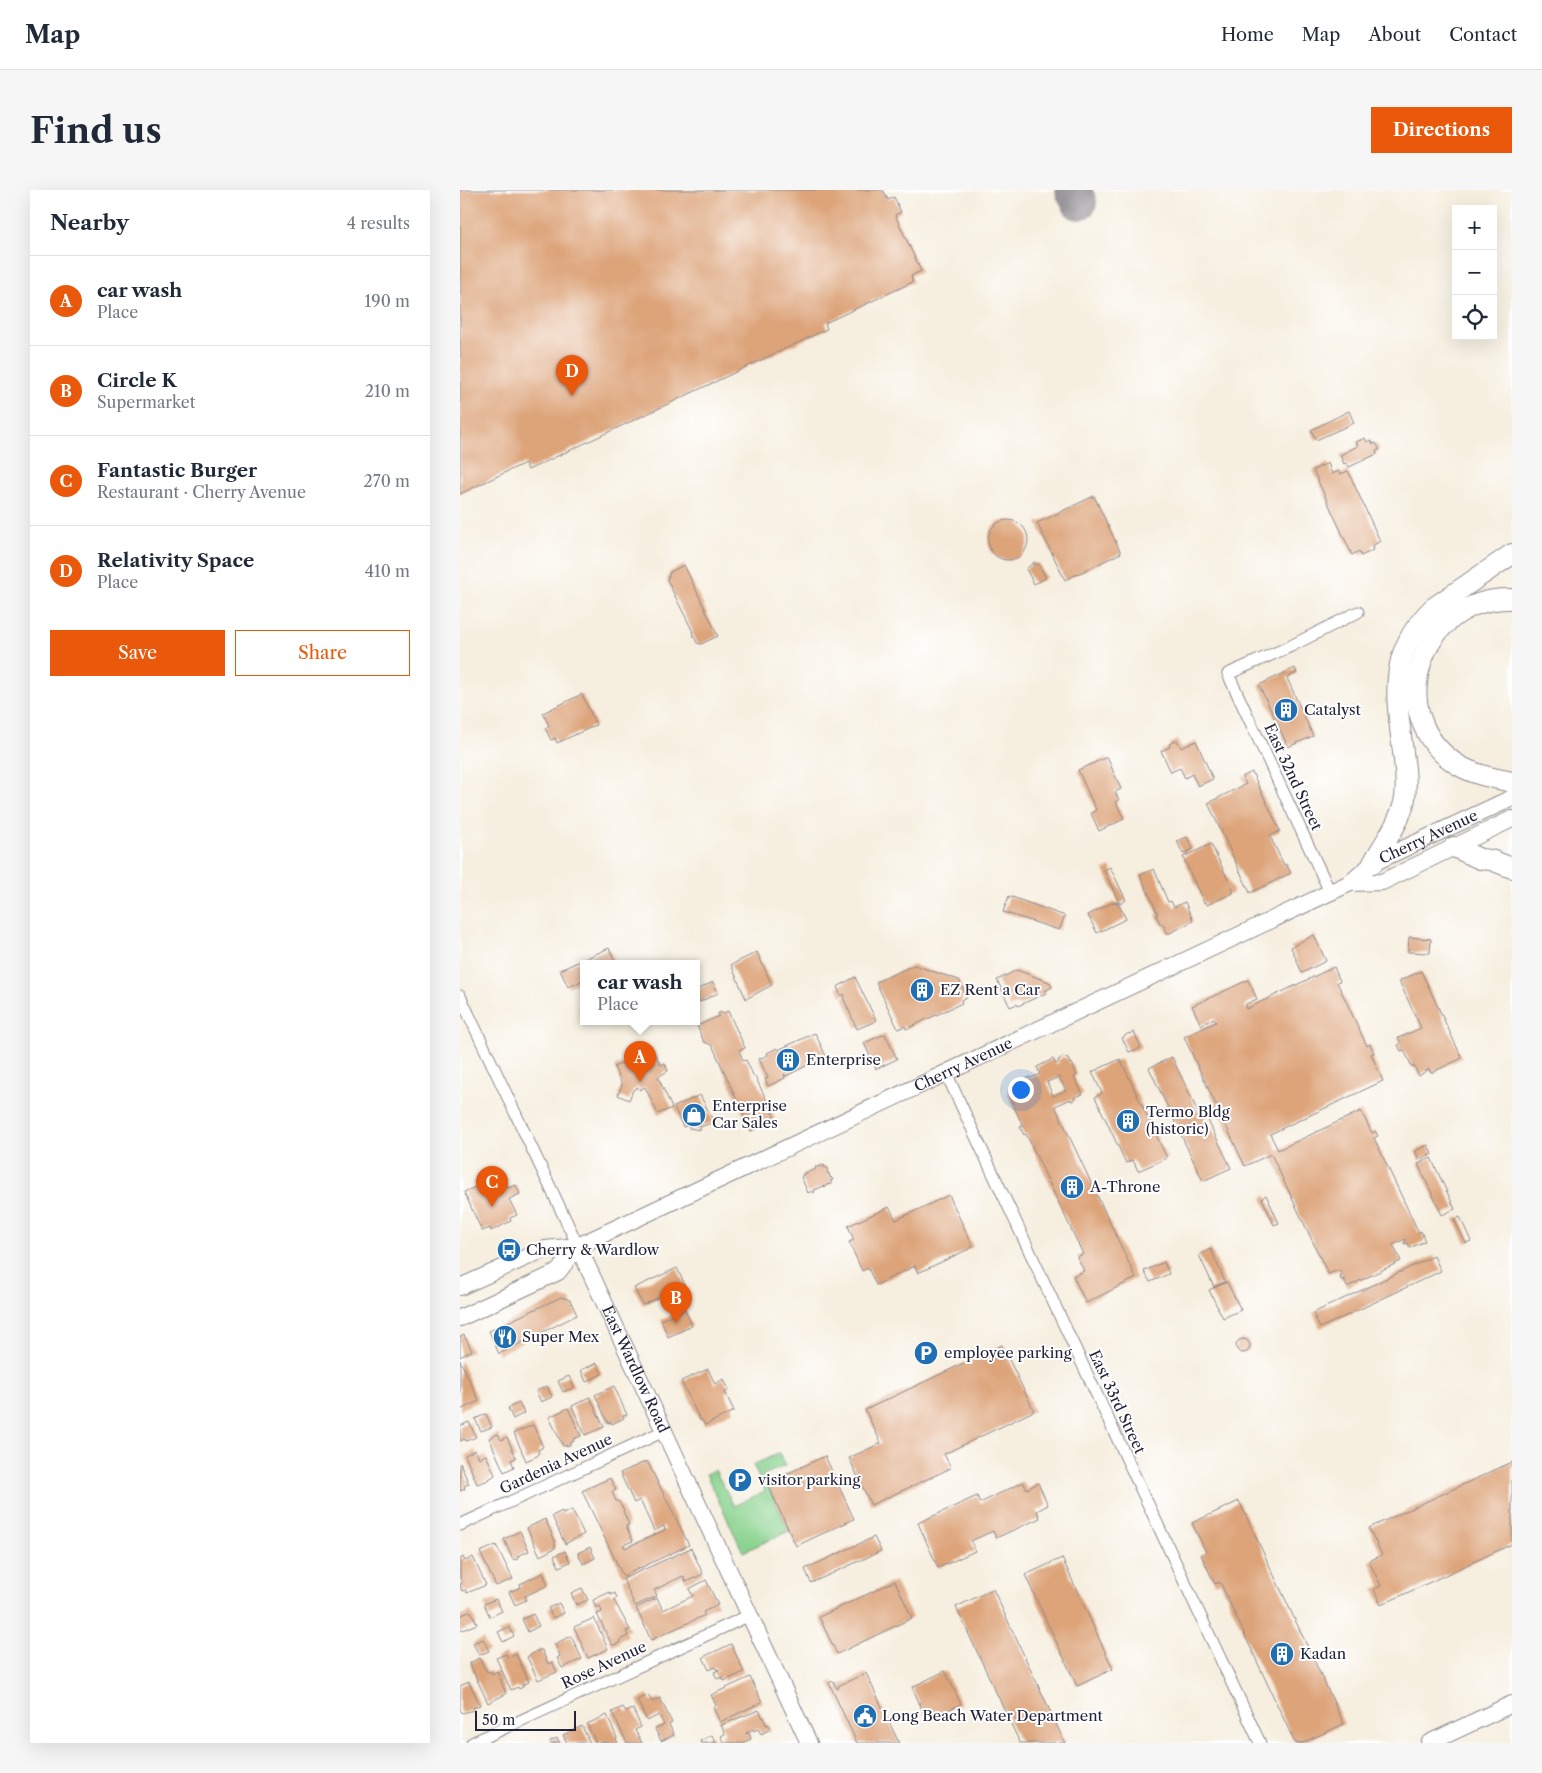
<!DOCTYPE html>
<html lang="en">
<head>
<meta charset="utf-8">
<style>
  :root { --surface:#fff; --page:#f6f6f7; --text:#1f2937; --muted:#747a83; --line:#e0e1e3; --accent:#ea580c }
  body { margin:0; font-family:"Libre Caslon Text",serif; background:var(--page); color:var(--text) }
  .controls { position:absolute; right:15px; top:15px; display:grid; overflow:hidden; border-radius:0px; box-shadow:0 5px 20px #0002 }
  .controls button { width:45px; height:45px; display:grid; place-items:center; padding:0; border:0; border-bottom:1px solid var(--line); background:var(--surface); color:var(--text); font:25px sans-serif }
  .scale { position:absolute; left:15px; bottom:12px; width:101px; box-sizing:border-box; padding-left:5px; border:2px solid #22223b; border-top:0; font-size:14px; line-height:18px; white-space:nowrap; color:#22223b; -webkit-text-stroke:4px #fff; paint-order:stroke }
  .you { position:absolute; left:560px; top:899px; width:18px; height:18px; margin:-12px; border:4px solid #fff; border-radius:50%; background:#1a73e8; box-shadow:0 0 0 8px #1a73e833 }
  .badge { display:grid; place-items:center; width:32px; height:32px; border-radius:50%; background:var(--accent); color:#fff; font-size:16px; font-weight:700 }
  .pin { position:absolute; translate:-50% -41px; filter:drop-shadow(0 1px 2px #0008) }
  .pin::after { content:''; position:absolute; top:26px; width:18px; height:15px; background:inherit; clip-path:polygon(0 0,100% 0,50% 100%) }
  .popup { position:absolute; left:120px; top:770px; width:120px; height:65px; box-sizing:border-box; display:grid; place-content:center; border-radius:0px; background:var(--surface); filter:drop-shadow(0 1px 4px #0005); font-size:16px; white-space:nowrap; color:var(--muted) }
  .popup b { font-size:19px; color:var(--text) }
  .popup::after { content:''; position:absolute; left:50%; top:100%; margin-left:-10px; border:10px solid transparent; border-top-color:var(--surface) }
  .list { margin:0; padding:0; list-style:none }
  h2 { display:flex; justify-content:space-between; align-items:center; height:65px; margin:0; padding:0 20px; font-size:21px }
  h2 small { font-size:16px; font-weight:400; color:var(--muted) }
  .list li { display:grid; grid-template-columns:32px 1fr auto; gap:15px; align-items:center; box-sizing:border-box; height:90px; padding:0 20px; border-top:1px solid var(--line) }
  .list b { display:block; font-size:19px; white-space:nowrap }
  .list p { margin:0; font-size:16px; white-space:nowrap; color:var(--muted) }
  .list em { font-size:16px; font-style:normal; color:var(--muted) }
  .actions { display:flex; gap:10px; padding:15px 20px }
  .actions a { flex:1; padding:11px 0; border:1px solid var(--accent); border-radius:0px; text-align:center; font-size:18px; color:var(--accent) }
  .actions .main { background:var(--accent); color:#fff }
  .icon { flex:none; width:28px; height:28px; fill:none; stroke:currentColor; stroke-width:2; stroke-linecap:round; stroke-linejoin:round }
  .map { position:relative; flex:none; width:1052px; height:1553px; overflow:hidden; border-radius:0px }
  header { display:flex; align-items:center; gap:30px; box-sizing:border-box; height:70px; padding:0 25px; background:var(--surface); border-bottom:1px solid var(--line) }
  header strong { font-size:24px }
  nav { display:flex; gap:28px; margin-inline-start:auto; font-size:18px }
  .intro { display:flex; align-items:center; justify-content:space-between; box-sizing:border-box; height:120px; padding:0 30px }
  h1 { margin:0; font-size:35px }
  .button { padding:12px 22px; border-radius:0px; background:var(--accent); color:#fff; font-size:18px; font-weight:700 }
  main { display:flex; gap:30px; padding:0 30px }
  aside { flex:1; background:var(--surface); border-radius:0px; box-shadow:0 5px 20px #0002 }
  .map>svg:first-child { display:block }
  .green { fill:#8ad38f; stroke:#567a65 }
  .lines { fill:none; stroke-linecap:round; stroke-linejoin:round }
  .taxiway { stroke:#8c888c; stroke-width:36 }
  .building { fill:#dda47a; fill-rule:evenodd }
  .street-casing { stroke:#8c888c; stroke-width:13 }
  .secondary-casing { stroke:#8c888c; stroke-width:18 }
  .highway-casing { stroke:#8c888c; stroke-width:22 }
  .street { stroke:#fff; stroke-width:11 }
  .secondary { stroke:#fff; stroke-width:16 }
  .highway { stroke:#fff; stroke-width:20 }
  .labels { text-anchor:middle; stroke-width:4; stroke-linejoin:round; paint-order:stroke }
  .poi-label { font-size:15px; fill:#22223b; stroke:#fff; text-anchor:start }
  .street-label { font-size:15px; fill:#22223b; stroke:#fff }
</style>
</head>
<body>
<header>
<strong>Map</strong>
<nav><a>Home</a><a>Map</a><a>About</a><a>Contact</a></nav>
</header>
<div class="intro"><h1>Find us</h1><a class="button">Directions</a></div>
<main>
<aside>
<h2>Nearby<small>4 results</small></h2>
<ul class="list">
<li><span class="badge">A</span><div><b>car wash</b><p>Place</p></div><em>190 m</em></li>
<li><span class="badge">B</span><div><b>Circle K</b><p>Supermarket</p></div><em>210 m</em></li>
<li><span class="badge">C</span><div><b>Fantastic Burger</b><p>Restaurant · Cherry Avenue</p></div><em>270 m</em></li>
<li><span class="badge">D</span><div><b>Relativity Space</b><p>Place</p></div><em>410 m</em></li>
</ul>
<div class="actions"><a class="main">Save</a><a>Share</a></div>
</aside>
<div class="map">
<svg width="1052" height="1553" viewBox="0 0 1052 1553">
  <rect width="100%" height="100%" fill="#fff"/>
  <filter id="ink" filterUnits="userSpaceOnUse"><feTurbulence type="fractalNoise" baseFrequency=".02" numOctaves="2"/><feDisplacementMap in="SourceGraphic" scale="10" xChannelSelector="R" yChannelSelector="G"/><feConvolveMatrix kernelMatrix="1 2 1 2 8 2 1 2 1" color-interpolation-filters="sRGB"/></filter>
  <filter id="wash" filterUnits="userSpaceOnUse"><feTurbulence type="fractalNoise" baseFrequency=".0096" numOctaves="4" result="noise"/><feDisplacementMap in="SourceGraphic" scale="20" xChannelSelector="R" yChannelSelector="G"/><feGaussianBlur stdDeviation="1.12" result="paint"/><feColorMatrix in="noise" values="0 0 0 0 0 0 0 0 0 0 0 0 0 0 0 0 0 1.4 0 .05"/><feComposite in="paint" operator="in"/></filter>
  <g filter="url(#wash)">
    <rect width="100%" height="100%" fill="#f6eede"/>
    <path class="green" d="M319,1263L325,1276L303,1285L329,1341L283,1362L246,1284L255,1280L274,1316L305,1301L293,1275Z"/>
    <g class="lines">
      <path class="taxiway" d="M613,0L619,12"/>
    </g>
    <g id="blocks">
      <path class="building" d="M0,0H423L428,10L434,7L441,22L435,25L461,81L451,86L453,92L365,133L367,139L68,280L65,273L0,304Z
        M889,221L894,233L856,250L851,240Z
        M905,248L907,252L911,250L913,254L916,253L920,260L916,261L917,264L889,277L887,273L884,274L880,265L898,256L896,252Z
        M868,273L872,284L879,281L880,284L888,281L920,351L912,356L913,360L901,366L899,361L892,365L853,280Z
        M634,306L661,363L605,390L577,333Z
        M528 350a20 20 0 1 1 40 0a20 20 0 1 1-40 0Z
        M574,372L575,375L578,373L586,388L574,394L566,379Z
        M224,375L258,446L241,454L237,453L232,442H233L207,390L210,382Z
        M835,478L837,483L827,488L853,546L828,557L799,495Z
        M122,504L136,535L97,553L95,548L91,550L85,538L89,536L83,523Z
        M717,550L721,558L736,551L753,589L738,596L732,584L725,588L720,578L711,582L701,561L710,557L709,554Z
        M647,567L661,599L655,602L659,610L656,612L664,629L639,641L631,623L636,620L618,580Z
        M792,582L820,641L810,646L824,675L826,674L831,683L790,703L748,613L786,594L782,587Z
        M727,647L733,659L723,664L717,651Z
        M751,654L773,700V703L747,715L745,712L744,713L723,667Z
        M650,677L666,710L662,713H659L644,680Z
        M694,679L708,712L711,711L714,717L725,712L733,731L710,743H707L703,734L701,735L696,725L698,724L680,685Z
        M549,706L605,726L599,740L543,722Z
        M654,712L658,713L666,729L637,743L628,725Z
        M854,745L866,771L842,783L831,757Z
        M949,747L971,749L970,763L948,762Z
        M149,758L156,773H124V790L108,797L100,780Z
        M297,762L312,795L286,809L271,775Z
        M454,775L499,790L507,807L501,810L502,813L446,839L445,836L438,839L416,792Z
        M874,777L880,791L877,792L907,856L910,854L914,863L911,864L923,891L810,944L818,960L901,921L912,943L915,941L918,946L914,948L959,1043L961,1041L964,1049L965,1051L950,1058L948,1053L945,1054L944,1052L946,1051L945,1049L933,1055L941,1071L887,1097L884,1089L881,1090L880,1087L882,1086L879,1080L868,1084L811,964L785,976L724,847L756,832L754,828L741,835L732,816L788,790L797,809L786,814L787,815L785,816L786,819Z
        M557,780L589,792L592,797L585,801L586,803L558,816L557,814L550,817L537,790Z
        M961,781L1002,868L971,883L969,879L959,886L954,876L952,877L944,860L941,861L938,855L941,853L938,848L961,838L939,791Z
        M395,787L416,830V831L397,839L383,807L385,806L384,804L381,806L377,797Z
        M253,792L258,803L240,812L236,804V800Z
        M268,821L285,858L279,860L283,871L286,870L294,887L295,886L315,928L314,930L296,937L297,938L291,941L252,855L244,852L237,836L259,826L258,824L261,822L262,824Z
        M674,842L681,857L675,861L674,860L669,862L662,848L669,843V844Z
        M355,843L366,866L347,875H345L346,876L326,886L324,884L325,888L308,896L305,889L308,888L299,869L308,865L307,863L317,858L318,860Z
        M425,844L437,869L416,879L404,853Z
        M192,859L201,875L205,873L208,881L198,887L212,918L198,924L185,897L179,900L178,897L173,900L169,910L158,905L162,895L154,877Z
        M603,867L608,869L610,874L612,873L617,885L614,887L623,904L614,908L615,910L611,911V909L595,916L676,1088L626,1113L613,1086L624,1081L617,1067L623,1064L566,944L564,945L560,937L563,936L548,904L550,896L570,887L571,888L580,884L577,877L593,869L596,874L599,872L598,870ZM599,887L606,900L593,906L587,892Z
        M712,867L738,922L742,920L744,922L771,978L743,991L689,878Z
        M660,869L707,968L678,981L673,970L666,973L635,907L642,903L632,882Z
        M240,905L254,932L240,937V940L229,938V935L223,937L214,917Z
        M968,955L972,964L959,970L955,961Z
        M971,968L995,1019L982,1025L958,974Z
        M361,975V977L364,975L365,978L367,977L368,984L369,983L370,988L371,987L373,990H371V994L366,995L367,996L365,997L364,996L354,1000L355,1002L353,1003L352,1001L348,1003L341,987L343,985V984L356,979L355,977H359V976Z
        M42,985L48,998L56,995L60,1004L49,1009L57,1025L50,1028L51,1031L31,1041L30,1038L22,1041L4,1002Z
        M489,1005L513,1057L458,1083L455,1076L416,1095L408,1078L402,1081L389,1052L394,1050L388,1036L429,1017L436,1030Z
        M806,1005L819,1033L814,1035L802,1008Z
        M1000,1027L1011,1051L1006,1053L994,1029Z
        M751,1059L765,1092L754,1097L739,1065Z
        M974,1066L981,1081L860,1138L853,1123Z
        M704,1072L709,1084L690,1092L684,1081Z
        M217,1078L225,1095L183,1115L174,1098Z
        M767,1092L781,1120L763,1128L749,1100Z
        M101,1107L110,1110L117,1125L39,1164L29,1141Z
        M225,1119L232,1136L208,1147L201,1130Z
        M4,1145L12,1161L0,1167V1147Z
        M776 1156a7 7 0 1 1 14 0a7 7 0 1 1-14 0Z
        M542,1155L574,1221L484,1264L491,1278L411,1315L389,1268L421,1253L405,1220Z
        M0,1170L19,1211L0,1220Z
        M137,1173L142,1184L126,1192L121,1180Z
        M248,1179L255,1194L264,1189L269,1200L265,1202L274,1221L245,1235L242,1230H240L221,1191Z
        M109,1186L114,1197L103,1202L98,1191Z
        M87,1196L92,1207L81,1212L76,1201Z
        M154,1196L167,1225L163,1226L164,1228L152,1234L151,1232L148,1233L135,1205Z
        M130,1207L144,1237L125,1245L112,1216Z
        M59,1213L64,1223L53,1229L48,1218Z
        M108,1218L121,1246L113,1249L114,1251L110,1253V1255L103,1256L89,1227Z
        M26,1224L32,1237L21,1241L15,1229Z
        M9,1232L16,1247L6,1251L5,1249L0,1251V1236Z
        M73,1235L83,1257L78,1260L79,1264L77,1266L66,1271L54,1243Z
        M38,1244L41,1250L47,1247L56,1268L51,1270L54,1277L44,1282L29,1248Z
        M15,1260L19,1268L26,1265L35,1285L26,1291L17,1294L5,1265Z
        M365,1266L394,1329L336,1356L307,1293Z
        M187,1271L229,1355L163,1386L122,1301L150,1288L156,1300L152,1302L156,1311H158L164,1320L163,1321L169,1335L166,1336L173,1351L163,1355L165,1358L205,1340L204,1336L194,1341L180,1310L174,1313L160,1283Z
        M1052,1272V1354L921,1415L914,1399L921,1396L909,1371L922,1365L909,1338Z
        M0,1273L9,1294L4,1296L5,1299L0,1301Z
        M563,1292L567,1299L578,1293L588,1315L577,1321L580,1328L536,1348L533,1341L511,1351L515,1361L478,1378L458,1333L517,1306L520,1313Z
        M779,1311L884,1534L842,1553H835L760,1392L755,1394L741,1365L746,1362L732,1333Z
        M112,1320L124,1344L105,1354L92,1326L102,1321L103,1324Z
        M85,1329L95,1351V1358L80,1366L67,1338Z
        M60,1341L69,1361L58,1366V1369L56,1370L55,1369L53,1370L44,1349Z
        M414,1347L421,1361L351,1393L345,1379Z
        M36,1355L53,1389L36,1396L20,1362Z
        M130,1357L135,1368L123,1374L118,1363Z
        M231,1358L243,1384L226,1392L223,1386L194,1400L197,1406L175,1416L163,1389Z
        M105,1361L110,1372L99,1377L94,1366Z
        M3,1367L5,1371L13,1367L26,1395L7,1403L5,1400L2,1401L0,1396L2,1392L0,1389V1369Z
        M602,1368L653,1479L617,1496L565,1385Z
        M83,1383L88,1395L65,1406L66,1410L55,1415L49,1402L61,1397L60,1394Z
        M246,1390L258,1415L243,1422L245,1425L191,1450L176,1418L197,1408L203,1420L233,1406L229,1399Z
        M435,1391L452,1428L377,1464L359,1427Z
        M122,1398L128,1410L116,1415L111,1403Z
        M533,1399L605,1553H560L496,1417Z
        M150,1402L151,1405L155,1403L157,1408L154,1410L170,1440L166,1441L168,1446L160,1450L159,1453L154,1455H152L137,1424L142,1422L140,1416L136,1418L133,1410Z
        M36,1409L42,1421L30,1427L24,1414Z
        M99,1413L104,1423L93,1428L88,1418Z
        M11,1421L17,1434L0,1441V1426Z
        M73,1424L79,1436L68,1442L62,1429Z
        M134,1428L148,1459L128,1468L114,1437Z
        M49,1437L54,1446L43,1452L38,1442Z
        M111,1446L122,1469L102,1478L97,1468L100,1466L95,1454Z
        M23,1449L29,1461L19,1465L13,1453Z
        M271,1454L284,1482L264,1491L262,1487L257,1489L254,1482L259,1480L258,1479L257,1480L255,1477L249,1480L243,1467Z
        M79,1460H82L88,1474L92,1472L97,1482L78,1490L67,1467Z
        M46,1464L48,1468L56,1464L69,1492L62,1495L63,1497L59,1499L58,1497L51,1500L36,1468Z
        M19,1468L27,1482L31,1481L32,1484L37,1481L46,1504L28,1513L11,1477L10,1473Z
        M485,1481L501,1514L467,1530L452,1497Z
        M406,1483L439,1553H397L369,1493L373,1491L377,1499L379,1498L378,1496Z
        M290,1487L302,1512L260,1532L253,1517L256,1515L251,1505Z
        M9,1492L20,1515L13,1518L14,1520L2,1523L0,1519V1496Z
        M188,1505L192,1512L200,1508L212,1533L209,1534L214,1545L201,1551L195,1539L204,1535L199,1525L187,1531L177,1510Z
        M163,1517L166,1522L173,1519L181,1537L175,1540L182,1553H167L152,1522Z
        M299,1520L303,1528L304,1527L306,1535L308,1534L311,1539L301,1544L298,1539L294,1541L293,1539L286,1543V1544L289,1543L291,1549L282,1553H264L261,1546L265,1544L261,1535Z
        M147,1525L157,1548L156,1549L158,1553H145L144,1552L136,1553L127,1534Z
        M122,1536L130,1553H107L103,1545Z
        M252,1545L256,1553H241L240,1551Z
        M97,1548L100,1553H91L90,1551Z"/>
    </g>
  </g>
  <g filter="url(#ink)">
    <use href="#blocks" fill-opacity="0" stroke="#8c888c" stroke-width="1"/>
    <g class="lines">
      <g class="street-casing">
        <path id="street" d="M870,702L768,484L831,456L898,422
          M0,806L118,1056
          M486,883L800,1553
          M0,1335L204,1241
          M12,1553L290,1425"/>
      </g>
      <g class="secondary-casing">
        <g id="secondary">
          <path d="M890,693L922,692L1052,629"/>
          <path id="s1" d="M118,1056L349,1553"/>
          <path id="s2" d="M0,1097L85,1059L118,1056L890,693L913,673L1052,608"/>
          <path d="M0,1128L98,1082L118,1056"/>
          <path d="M969,1553L1052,1514"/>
        </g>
      </g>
      <g class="highway-casing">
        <path id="highway" d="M1052,409C960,406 920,526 998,575C1015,585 1033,588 1052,592
          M994,657L1020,669L1031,670L1052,678
          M913,673C924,653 941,631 945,608C947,592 945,577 943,562C936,505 927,463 973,418L1052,364"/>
      </g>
      <use href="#street" class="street"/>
      <use href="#secondary" class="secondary"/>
      <use href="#highway" class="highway"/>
    </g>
  </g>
  <defs>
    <g id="building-disc" transform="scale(1.25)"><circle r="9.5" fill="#1f6fb2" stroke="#fff"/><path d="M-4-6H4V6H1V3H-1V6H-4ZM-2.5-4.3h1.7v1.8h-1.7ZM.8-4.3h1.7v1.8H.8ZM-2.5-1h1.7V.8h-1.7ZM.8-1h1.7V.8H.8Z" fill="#fff"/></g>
    <g id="shop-disc" transform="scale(1.25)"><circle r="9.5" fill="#1f6fb2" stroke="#fff"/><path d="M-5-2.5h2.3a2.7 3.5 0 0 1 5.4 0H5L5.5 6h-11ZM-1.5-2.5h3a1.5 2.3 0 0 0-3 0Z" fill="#fff"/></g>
    <g id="bus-disc" transform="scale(1.25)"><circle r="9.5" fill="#1f6fb2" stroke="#fff"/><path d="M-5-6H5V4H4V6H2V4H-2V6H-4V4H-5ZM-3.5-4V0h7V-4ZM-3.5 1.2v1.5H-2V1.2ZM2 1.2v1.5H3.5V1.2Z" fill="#fff"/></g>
    <g id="restaurant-disc" transform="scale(1.25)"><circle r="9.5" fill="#1f6fb2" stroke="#fff"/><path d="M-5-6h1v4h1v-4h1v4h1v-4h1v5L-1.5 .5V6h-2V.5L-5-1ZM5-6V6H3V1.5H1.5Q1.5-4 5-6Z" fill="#fff"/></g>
    <g id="parking-disc" transform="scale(1.25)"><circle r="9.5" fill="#1f6fb2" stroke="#fff"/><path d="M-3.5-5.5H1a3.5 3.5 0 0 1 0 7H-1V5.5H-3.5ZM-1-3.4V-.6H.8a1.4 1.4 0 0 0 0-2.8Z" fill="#fff"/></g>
    <g id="civic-disc" transform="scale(1.25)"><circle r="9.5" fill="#1f6fb2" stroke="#fff"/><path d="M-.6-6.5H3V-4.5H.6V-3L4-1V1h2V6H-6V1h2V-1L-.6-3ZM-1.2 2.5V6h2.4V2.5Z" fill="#fff"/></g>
  </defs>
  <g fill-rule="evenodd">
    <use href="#building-disc" x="826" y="520"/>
    <use href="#building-disc" x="462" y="800"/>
    <use href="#building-disc" x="328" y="870"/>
    <use href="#shop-disc" x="234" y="925"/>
    <use href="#building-disc" x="668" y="931"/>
    <use href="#building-disc" x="612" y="997"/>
    <use href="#bus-disc" x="49" y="1060"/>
    <use href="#restaurant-disc" x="45" y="1147"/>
    <use href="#parking-disc" x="466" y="1163"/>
    <use href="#parking-disc" x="280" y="1290"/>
    <use href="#building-disc" x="822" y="1464"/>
    <use href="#civic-disc" x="405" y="1526"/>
  </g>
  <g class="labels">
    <g class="poi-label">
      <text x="844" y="525">Catalyst</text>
      <text x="480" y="805">EZ Rent a Car</text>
      <text x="346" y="875">Enterprise</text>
      <text x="252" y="921">Enterprise<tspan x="252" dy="17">Car Sales</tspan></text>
      <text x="686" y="927">Termo Bldg<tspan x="686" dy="17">(historic)</tspan></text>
      <text x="630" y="1002">A-Throne</text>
      <text x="66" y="1065">Cherry &amp; Wardlow</text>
      <text x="62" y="1152">Super Mex</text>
      <text x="484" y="1168">employee parking</text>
      <text x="298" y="1295">visitor parking</text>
      <text x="840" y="1469">Kadan</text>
      <text x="422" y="1531">Long Beach Water Department</text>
    </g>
    <g class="street-label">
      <text transform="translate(833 587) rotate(65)" y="5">East 32nd Street</text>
      <text dy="5" stroke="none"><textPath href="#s2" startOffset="1071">Cherry Avenue</textPath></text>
      <text dy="5" stroke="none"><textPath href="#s2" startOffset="552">Cherry Avenue</textPath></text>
      <text dy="5" stroke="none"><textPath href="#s1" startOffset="136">East Wardlow Road</textPath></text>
      <text transform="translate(657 1212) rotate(65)" y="5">East 33rd Street</text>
      <text transform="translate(96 1274) rotate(-25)" y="5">Gardenia Avenue</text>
      <text transform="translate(144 1475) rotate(-25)" y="5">Rose Avenue</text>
    </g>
  </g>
</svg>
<div class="controls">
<button>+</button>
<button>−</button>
<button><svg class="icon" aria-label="locate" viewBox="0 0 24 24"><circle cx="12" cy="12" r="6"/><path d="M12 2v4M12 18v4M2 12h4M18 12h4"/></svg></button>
</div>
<div class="scale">50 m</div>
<div class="you"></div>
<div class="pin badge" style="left:180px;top:892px">A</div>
<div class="popup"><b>car wash</b>Place</div>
<div class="pin badge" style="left:216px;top:1133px">B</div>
<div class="pin badge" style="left:32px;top:1017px">C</div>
<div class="pin badge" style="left:112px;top:206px">D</div>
</div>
</main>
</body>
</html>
